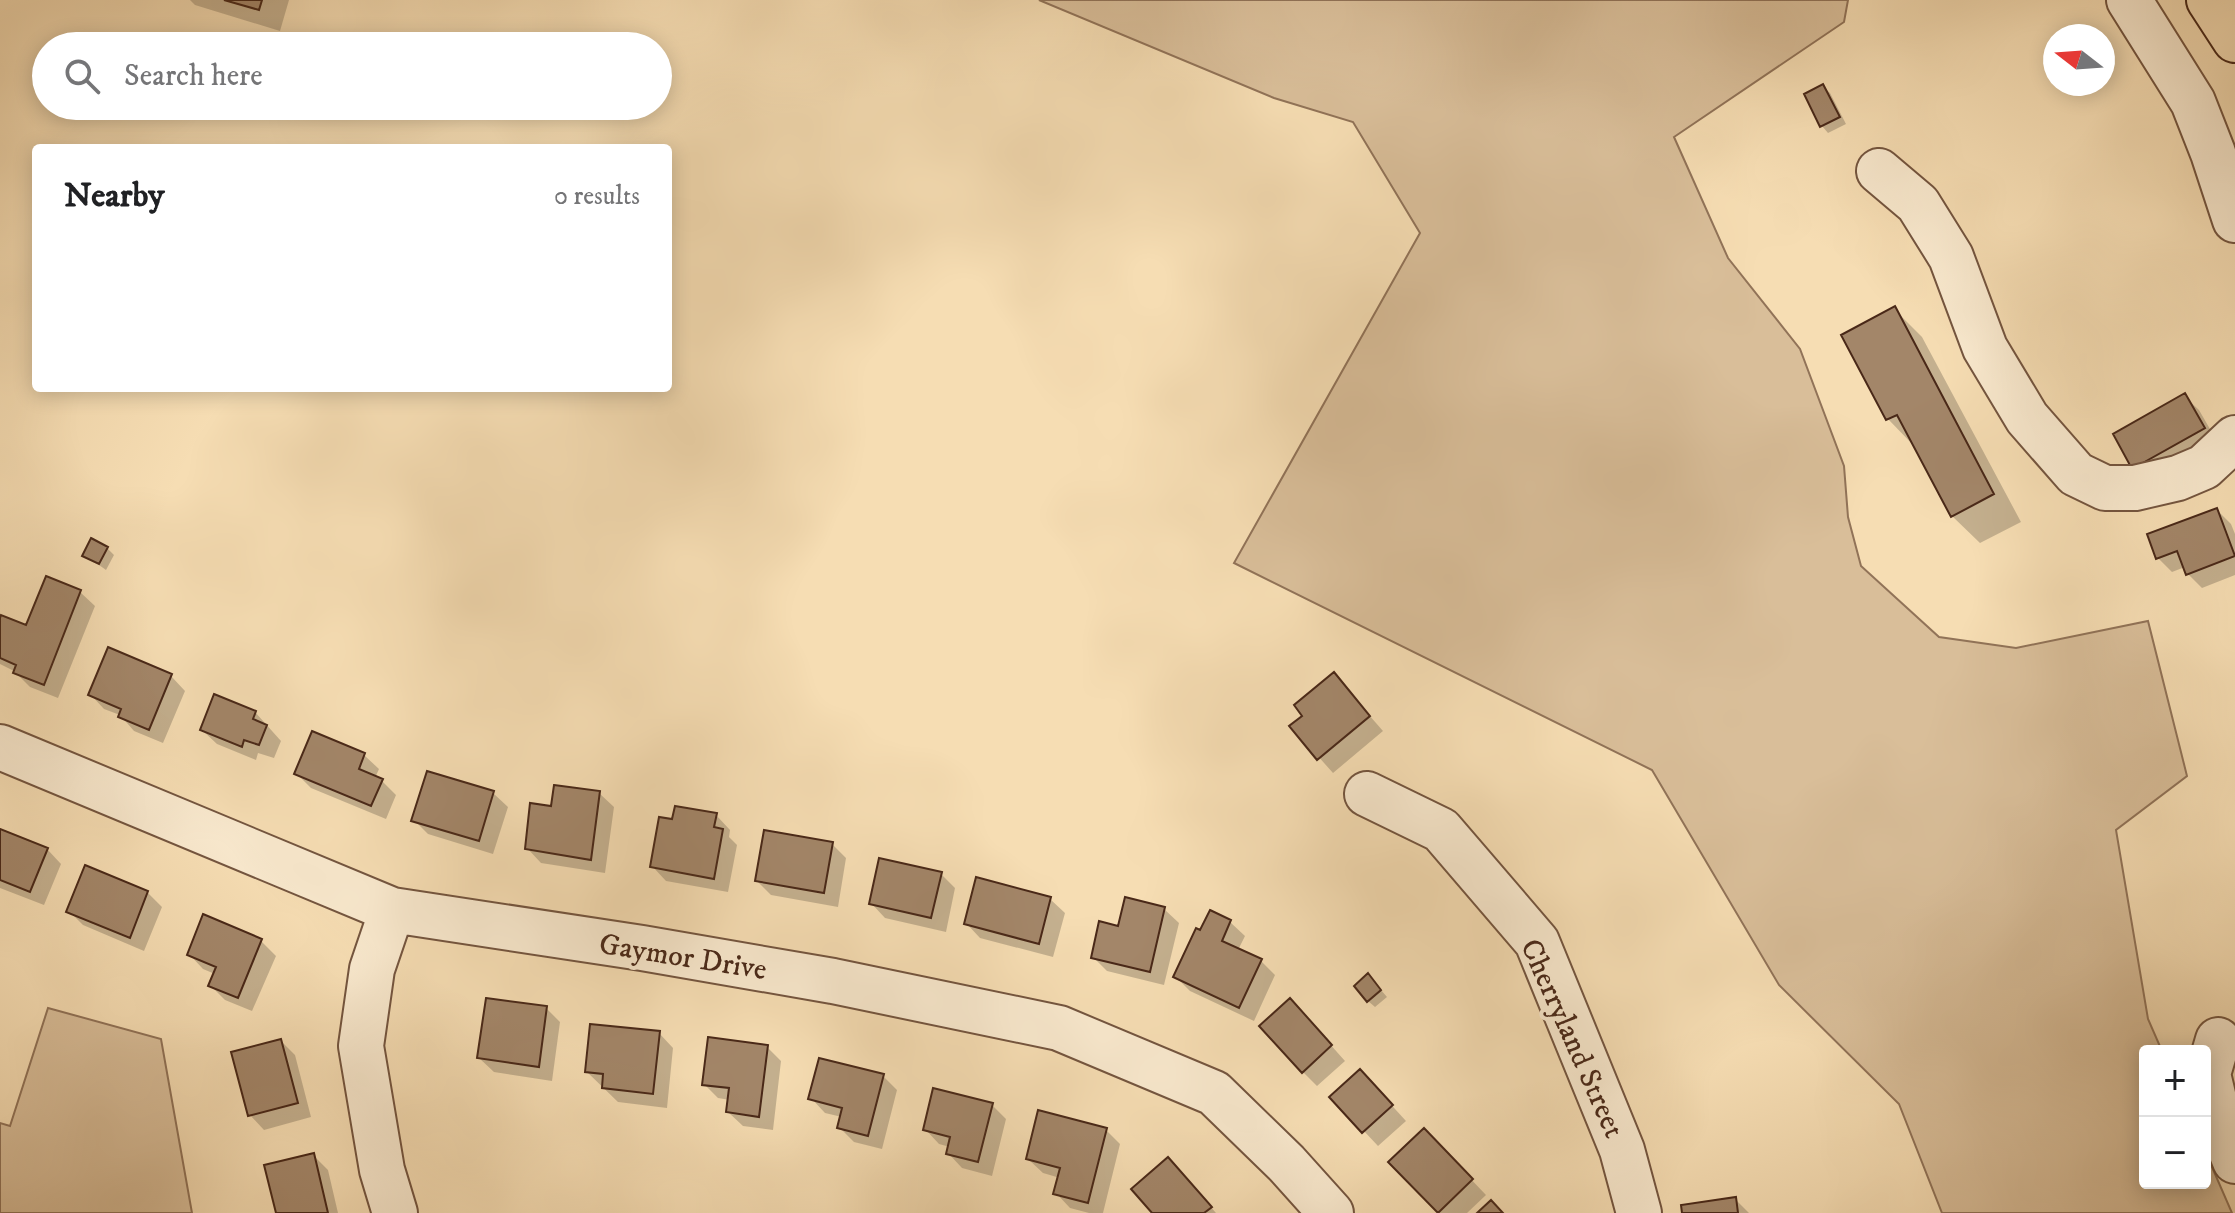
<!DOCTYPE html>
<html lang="en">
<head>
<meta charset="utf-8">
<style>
  :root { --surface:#fff; --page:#f6f6f6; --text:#202124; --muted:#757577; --line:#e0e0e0 }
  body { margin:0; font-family:"IM FELL DW Pica",serif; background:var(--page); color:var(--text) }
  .controls { position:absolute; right:24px; bottom:24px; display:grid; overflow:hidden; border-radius:8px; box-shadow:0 4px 20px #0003 }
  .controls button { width:72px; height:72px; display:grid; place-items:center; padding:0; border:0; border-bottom:2px solid var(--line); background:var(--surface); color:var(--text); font:40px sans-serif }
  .compass { position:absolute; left:2043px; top:24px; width:72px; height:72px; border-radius:50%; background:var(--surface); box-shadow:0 4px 20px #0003; rotate:287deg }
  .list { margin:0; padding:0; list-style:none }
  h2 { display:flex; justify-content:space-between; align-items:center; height:104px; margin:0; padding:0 32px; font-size:34px }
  h2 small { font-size:26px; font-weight:400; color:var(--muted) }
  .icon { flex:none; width:44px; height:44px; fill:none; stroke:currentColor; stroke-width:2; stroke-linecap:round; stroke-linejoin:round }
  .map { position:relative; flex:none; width:2235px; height:1213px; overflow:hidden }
  .search { position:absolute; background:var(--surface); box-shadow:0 4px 20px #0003; left:32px; top:32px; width:640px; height:88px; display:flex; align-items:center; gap:20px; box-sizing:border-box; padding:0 28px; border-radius:44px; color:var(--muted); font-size:30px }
  .panel { position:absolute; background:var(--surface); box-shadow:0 4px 20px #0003; left:32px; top:144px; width:640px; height:248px; border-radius:8px }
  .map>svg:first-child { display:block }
  .green { fill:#d9be99; stroke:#917358; stroke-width:2 }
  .shadow { fill:#0003 }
  .building { fill:#a38669; stroke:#492818; stroke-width:2 }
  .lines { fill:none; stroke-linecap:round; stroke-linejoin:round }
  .minor-casing { stroke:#74553f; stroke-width:48 }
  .major-casing { stroke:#492818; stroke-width:48 }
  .minor { stroke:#f9e9ce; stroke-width:44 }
  .major { stroke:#f6ddb3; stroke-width:44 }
  .labels { text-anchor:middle; stroke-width:8; stroke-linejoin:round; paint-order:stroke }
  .street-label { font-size:30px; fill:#492818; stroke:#f9e9ce }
</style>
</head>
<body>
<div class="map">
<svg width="2235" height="1213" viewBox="0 0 2235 1213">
  <rect width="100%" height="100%" fill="#f6ddb3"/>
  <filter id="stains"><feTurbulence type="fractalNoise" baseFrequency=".0025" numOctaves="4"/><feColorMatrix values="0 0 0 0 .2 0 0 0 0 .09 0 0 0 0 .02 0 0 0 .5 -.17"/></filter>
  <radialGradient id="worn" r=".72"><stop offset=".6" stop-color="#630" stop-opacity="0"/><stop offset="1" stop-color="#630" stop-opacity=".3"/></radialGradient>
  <path class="green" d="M1039,0H1848L1844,22L1674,137L1728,258L1800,349L1844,466L1848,517L1861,566L1939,637L2016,648L2148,621L2187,776L2116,830L2148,1019L2162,1051H2145V1183H2205V1151L2232,1213H1942L1899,1104L1779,985L1652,770L1234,563L1420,233L1353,122L1274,98Z
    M48,1008L161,1039L192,1213H0V1123L10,1126Z"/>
  <path class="shadow" d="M190,0H289L280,31L195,5Z
    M1823,86L1830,93L1846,124L1828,133L1822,126Z
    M1894,309L1922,337L2021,522L1980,543L1952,516L1916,448L1888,419L1843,336Z
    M2184,396L2199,410L2218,443L2148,482L2116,435Z
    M2217,510L2231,524L2235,534V575L2202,588L2187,573L2185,567L2172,572L2158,558Z
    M107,548L114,555L106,570L85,555Z
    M47,579L80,592L95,606L58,698L30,687L14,671L0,664V623L28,627Z
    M1334,675L1383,731L1333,773L1292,727L1305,716Z
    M171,676L185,691L163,743L134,731L120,715L104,709L90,694Z
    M255,712L281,741L274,758L258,753L256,760L217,744L202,730Z
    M364,755L379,769L375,778L382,781L396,795L386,819L311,788L296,773Z
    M493,793L508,807L493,854L428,834L414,820Z
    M599,793L614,807L605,873L541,863L527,848L553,808Z
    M716,815L730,830L729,837L737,845L728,892L666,881L652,866Z
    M0,831L47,849L61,864L44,905L0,888Z
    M832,844L846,858L838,907L771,895L757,881Z
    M941,874L955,888L946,932L885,918L871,903Z
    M147,892L162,907L144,951L83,925L69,911Z
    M1050,899L1065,913L1053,957L980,938L966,923Z
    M1164,909L1179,923L1164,985L1107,971L1093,957L1120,928Z
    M1230,922L1245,936L1238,950L1261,961L1275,975L1254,1021L1190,991L1175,976L1201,933Z
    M261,941L276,956L252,1011L225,1000L210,985L215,974L203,969L189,954Z
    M1375,983L1387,997L1375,1007L1368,1001Z
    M546,1008L560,1022L552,1081L494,1072L479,1058Z
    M1304,1015L1345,1061L1317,1086L1303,1072Z
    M659,1033L673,1048L667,1108L618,1102L587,1072Z
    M281,1041L295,1055L311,1117L264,1130L250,1115Z
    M767,1047L781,1061L773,1130L743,1126L728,1112L730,1100L718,1098L704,1084Z
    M883,1076L897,1090L882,1149L854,1142L839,1127L842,1117L825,1113L811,1098Z
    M1374,1086L1406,1121L1378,1146L1332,1097Z
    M992,1105L1006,1119L992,1176L962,1168L948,1153L950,1147L939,1144L925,1129Z
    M1106,1130L1120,1144L1103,1213H1089L1070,1208L1056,1193L1060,1178L1043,1173L1028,1159Z
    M1424,1130L1486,1195L1467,1213H1440L1391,1162Z
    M313,1155L328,1170L338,1213H278Z
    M1182,1174L1216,1213H1154Z
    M1735,1199L1749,1213H1684Z"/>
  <path class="building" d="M224,0H262L259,10Z
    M1823,84L1840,117L1820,127L1804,94Z
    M1895,306L1994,494L1951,517L1897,415L1886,420L1841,335Z
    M2185,393L2205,428L2132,469L2113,434Z
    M2217,508L2235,556L2186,575L2177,551L2156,559L2147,534Z
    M91,538L108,547L99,564L82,556Z
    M46,576L81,590L44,685L13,673L16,665L0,658V618L1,615L26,625Z
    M108,647L172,674L149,730L118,717L121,709L88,695Z
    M1334,672L1370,716L1317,760L1289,726L1302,716L1294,705Z
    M214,694L256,711L253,719L267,725L259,745L244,740L242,747L200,730Z
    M312,731L365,753L359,769L383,779L371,806L294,774Z
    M427,771L494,791L479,841L411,821Z
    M554,785L600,791L591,860L525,849L530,803L551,806Z
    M675,806L717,813L714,827L723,829L714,879L650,867L659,817L672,819Z
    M0,829L48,848L30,892L0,880Z
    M764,830L833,842L824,893L755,881Z
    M879,858L942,872L931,918L869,904Z
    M85,865L148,891L130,938L66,912Z
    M976,877L1051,897L1039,944L964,924Z
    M1125,897L1165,907L1150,972L1091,958L1099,921L1118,926Z
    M1210,910L1231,920L1222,941L1262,959L1239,1008L1173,977L1196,928L1200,930Z
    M203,914L262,939L238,998L208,986L216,967L187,955Z
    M1368,973L1381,990L1367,1002L1354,986Z
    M486,998L547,1006L539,1067L477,1058Z
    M1290,998L1332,1045L1302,1073L1259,1026Z
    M590,1024L660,1031L653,1094L602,1088L603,1074L585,1072Z
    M708,1037L768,1045L759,1117L726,1112L729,1088L702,1085Z
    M281,1039L298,1103L248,1116L231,1052Z
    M819,1058L884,1074L868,1136L837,1128L842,1108L808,1099Z
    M1360,1069L1393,1105L1362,1133L1329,1097Z
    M933,1088L993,1103L978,1162L946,1154L950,1137L923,1130Z
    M1038,1110L1107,1128L1088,1203L1053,1194L1060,1168L1026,1159Z
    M1424,1128L1473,1179L1438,1213L1388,1162Z
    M314,1153L328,1213H276L264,1165Z
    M1168,1157L1212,1207L1204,1213H1152L1131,1189Z
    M1736,1197L1738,1213H1682L1681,1205Z
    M1491,1200L1503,1213H1477Z"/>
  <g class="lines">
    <g class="minor-casing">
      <path id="minor" d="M2129,0L2193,102L2213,153L2235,220
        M1879,171L1918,204L1951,257L1985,348L2027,418L2076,474L2105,488H2135L2178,478L2204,467L2235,438
        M0,747L392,910L642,948L833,981L1059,1028L1214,1093L1286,1163L1331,1213
        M1367,794L1441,830L1537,942L1622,1150L1639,1213
        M392,910L372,969L361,1046L382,1170L395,1213
        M2218,1040L2208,1074L2220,1124L2235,1161"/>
    </g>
    <g class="major-casing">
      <path id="major" d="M2209,0L2235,40"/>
    </g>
    <use href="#minor" class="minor"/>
    <use href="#major" class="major"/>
  </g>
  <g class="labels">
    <g class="street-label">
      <text transform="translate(683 956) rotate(9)" y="10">Gaymor Drive</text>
      <text transform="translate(1573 1038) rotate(66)" y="10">Cherryland Street</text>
    </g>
  </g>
  <rect width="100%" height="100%" filter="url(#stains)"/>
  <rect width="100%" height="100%" fill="url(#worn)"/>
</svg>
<div class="controls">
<button>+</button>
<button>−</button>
</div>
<svg class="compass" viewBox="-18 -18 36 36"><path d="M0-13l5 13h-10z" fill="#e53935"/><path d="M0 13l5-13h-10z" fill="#757577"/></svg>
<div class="search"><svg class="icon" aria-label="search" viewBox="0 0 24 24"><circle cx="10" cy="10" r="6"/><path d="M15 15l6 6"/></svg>Search here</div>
<section class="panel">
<h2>Nearby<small>0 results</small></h2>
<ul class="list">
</ul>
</section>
</div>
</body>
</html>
